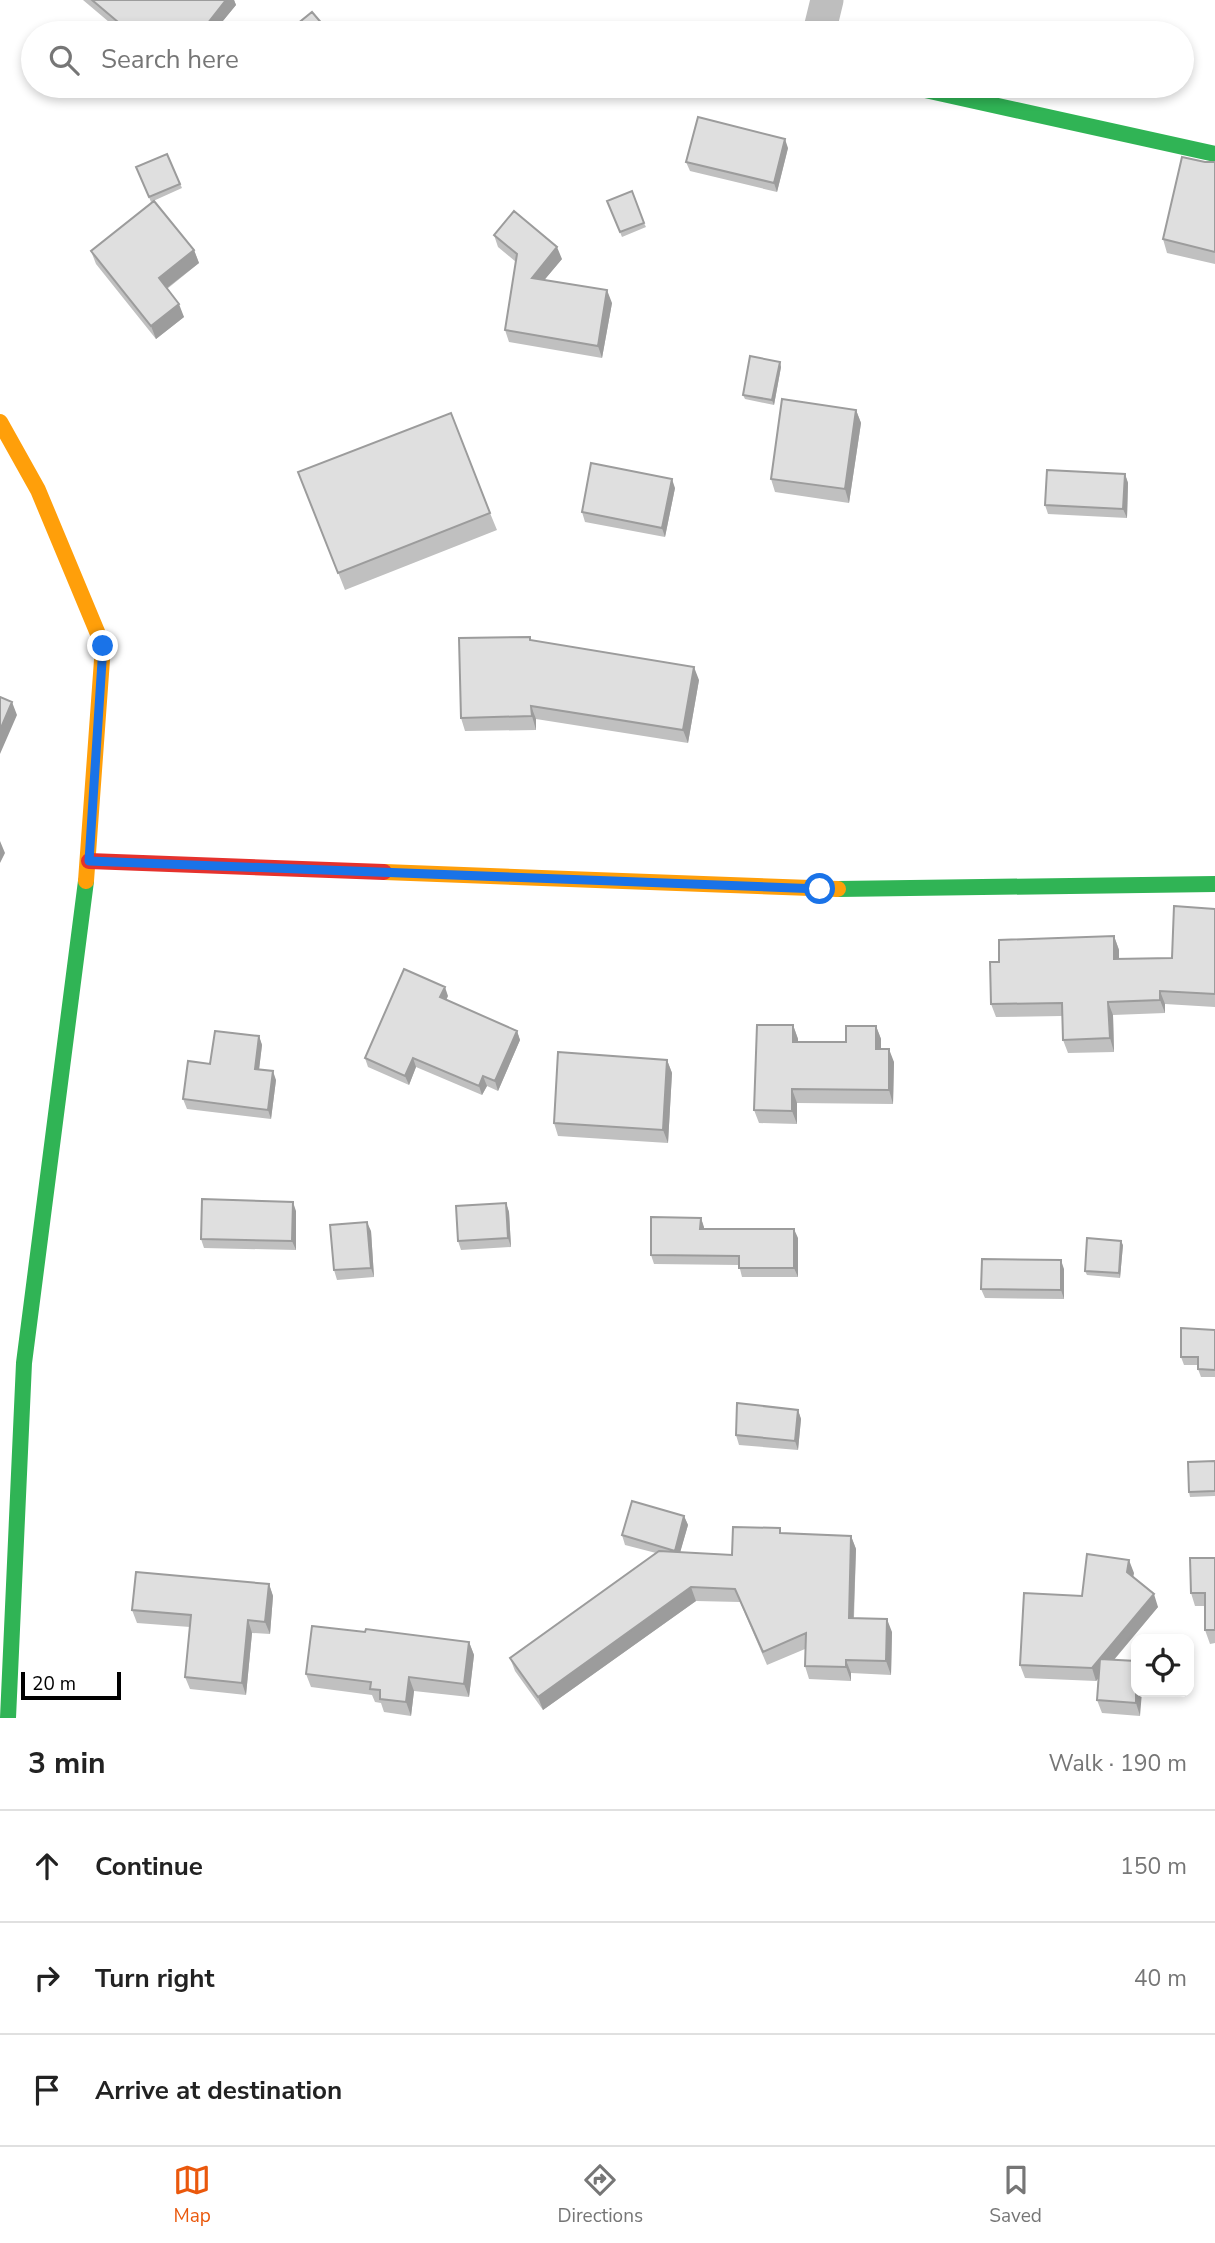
<!DOCTYPE html>
<html lang="en">
<head>
<meta charset="utf-8">
<style>
  :root { --surface:#fff; --page:#f2f2f2; --text:#222; --muted:#767676; --line:#e0e0e0; --accent:#ea580c }
  body { margin:0; font-family:"Nunito Sans",sans-serif; background:var(--page); color:var(--text) }
  .controls { position:absolute; right:21px; bottom:21px; display:grid; overflow:hidden; border-radius:14px; box-shadow:0 4px 10px #0003 }
  .controls button { width:63px; height:63px; display:grid; place-items:center; padding:0; border:0; border-bottom:2px solid var(--line); background:var(--surface); color:var(--text); font:35px sans-serif }
  .scale { position:absolute; left:21px; bottom:18px; width:100px; box-sizing:border-box; padding-left:7px; border:4px solid #000; border-top:0; font-size:19px; line-height:24px; white-space:nowrap; color:#000; -webkit-text-stroke:5px #fff; paint-order:stroke }
  .stop { position:absolute; width:21px; height:21px; margin:-16px; border:5px solid #1a73e8; border-radius:50%; background:#fff }
  .stop.end { background:#1a73e8; border-color:#fff; box-shadow:0 2px 7px #0008 }
  .list { margin:0; padding:0; list-style:none }
  h2 { display:flex; justify-content:space-between; align-items:center; height:91px; margin:0; padding:0 28px; font-size:30px }
  h2 small { font-size:23px; font-weight:400; color:var(--muted) }
  .list li { display:grid; grid-template-columns:46px 1fr auto; gap:21px; align-items:center; box-sizing:border-box; height:112px; padding:0 28px; border-top:2px solid var(--line) }
  .list b { display:block; font-size:26px; white-space:nowrap }
  .list em { font-size:23px; font-style:normal; color:var(--muted) }
  .icon { flex:none; width:38px; height:38px; fill:none; stroke:currentColor; stroke-width:2; stroke-linecap:round; stroke-linejoin:round }
  .map { position:relative; flex:none; width:1215px; height:1718px; overflow:hidden }
  .search { position:absolute; background:var(--surface); box-shadow:0 4px 10px #0003; left:21px; right:21px; top:21px; height:77px; display:flex; align-items:center; gap:18px; box-sizing:border-box; padding:0 24px; border-radius:38px; color:var(--muted); font-size:26px }
  .sheet { height:427px; background:var(--surface) }
  nav { display:flex; justify-content:space-around; align-items:center; box-sizing:border-box; height:98px; border-top:2px solid var(--line); background:var(--surface); font-size:19px; color:var(--muted) }
  nav a { display:grid; justify-items:center; gap:4px }
  nav .on { color:var(--accent) }
  .map>svg:first-child { display:block }
  .lines { fill:none; stroke-linecap:round; stroke-linejoin:round }
  .street { stroke:#bebebe; stroke-width:33 }
  .fast { stroke:#30b455; stroke-width:16 }
  .slow { stroke:#ff9f0a; stroke-width:16 }
  .jam { stroke:#e5322d; stroke-width:16 }
  .wall { fill:#c0c0c0 }
  .shaded-wall { fill:#9c9c9c }
  .building { fill:#dfdfdf; stroke:#9c9c9c; stroke-width:2 }
  .route { stroke:#1a73e8; stroke-width:9 }
</style>
</head>
<body>
<div class="map">
<svg width="1215" height="1718" viewBox="0 0 1215 1718">
  <rect width="100%" height="100%" fill="#fff"/>
  <g class="lines">
    <path class="street" d="M819,33L827,0"/>
    <path class="fast" d="M907,86L1215,154
      M838,889L1215,884
      M8,1718L24,1363L86,881"/>
    <path class="slow" d="M0,422L38,490L103,646L86,881
      M384,872L838,889"/>
    <path class="jam" d="M89,861L384,872"/>
  </g>
  <path class="wall" d="M83,0H234L236,5L213,33H122Z
    M788,148L777,192L690,171L686,162Z
    M167,154L182,188L151,202L136,167Z
    M1205,162H1215V264L1167,253L1163,239Z
    M607,201L644,223L646,227L622,237Z
    M494,235L562,259L544,280L612,303L602,358L509,342L505,330L516,262L498,247Z
    M194,250L199,263L167,289L184,317L156,339L96,264L91,251Z
    M781,367L774,405L745,399L743,395Z
    M856,410L861,423L849,503L775,492L771,479Z
    M1125,474L1128,483L1127,518L1048,514L1045,505Z
    M675,488L665,537L585,522L582,512Z
    M305,489L490,513L497,530L345,590Z
    M530,637L531,641L699,680L688,743L536,719V730L465,731L461,718Z
    M1215,909V1007L1165,1004V1013L1113,1015L1114,1052L1068,1053L1063,1040L1062,1016L996,1017L991,1004L999,962L1114,936L1119,950V959L1172,958Z
    M448,996L446,1000L517,1031L520,1040L498,1091L487,1086L482,1095L416,1067L409,1085L368,1067L365,1058Z
    M793,1025L798,1039V1042H846L876,1026L881,1039V1049L894,1062L893,1104L797,1103V1124L759,1123L754,1110Z
    M259,1036L262,1045L259,1069L276,1080L271,1119L187,1109L183,1099L210,1064Z
    M667,1060L672,1073L668,1143L558,1136L554,1123Z
    M506,1203L509,1212L511,1247L461,1250L458,1241Z
    M296,1211V1250L204,1248L201,1239Z
    M701,1218L704,1229L798,1238V1277H742L739,1265L654,1264L651,1255Z
    M371,1231L374,1277L337,1280L334,1270Z
    M1123,1245L1120,1278L1087,1275L1085,1271Z
    M1064,1269V1299L985,1298L981,1289Z
    M1215,1330V1377H1201L1198,1369V1365H1184L1181,1357Z
    M798,1410L801,1419L798,1450L739,1445L736,1435Z
    M1215,1461V1496L1190,1497L1189,1492Z
    M684,1516L688,1525L680,1552L732,1555L782,1533L851,1536L856,1549L854,1618L892,1632L891,1675L851,1673V1681L809,1679L805,1666V1649L767,1665L740,1602L696,1601L543,1710L515,1671L510,1658L656,1553L625,1545L622,1535Z
    M1215,1558V1643L1210,1644L1205,1630V1606H1195L1191,1593Z
    M1134,1573L1133,1577L1158,1607L1114,1660L1136,1661L1140,1716L1102,1713L1097,1700L1098,1679L1096,1681L1025,1678L1020,1665L1082,1596Z
    M269,1584L273,1596L270,1634L252,1633L246,1695L190,1689L185,1677L190,1627L137,1623L132,1610Z
    M365,1632L469,1642L474,1655L469,1697L414,1691L411,1716L384,1712L381,1703L375,1702L372,1695L311,1687L306,1674Z"/>
  <path class="shaded-wall" d="M226,0H234L236,5L213,33H200Z
    M166,86H172L168,91Z
    M785,139L788,148L777,192L774,183Z
    M557,247L562,259L536,290L532,278Z
    M194,250L199,263L163,291L159,278Z
    M607,290L612,303L602,358L598,346Z
    M179,304L184,317L156,339L151,326Z
    M780,362L781,367L774,405L772,400Z
    M856,410L861,423L849,503L845,489Z
    M1125,474L1128,483L1127,518L1123,509Z
    M672,479L675,488L665,537L662,528Z
    M694,667L699,680L688,743L683,730Z
    M12,702L17,715L0,754V730Z
    M531,706L536,719V730L532,716Z
    M0,841L5,853L0,863Z
    M1114,936L1119,950V972L1114,959Z
    M445,987L448,996L443,1006L440,997Z
    M1160,991L1165,1004V1013L1160,1000Z
    M1108,1002L1113,1015L1114,1052L1110,1038Z
    M793,1025L798,1039V1055L793,1042Z
    M876,1026L881,1039V1062L876,1049Z
    M517,1031L520,1040L498,1091L495,1081Z
    M259,1036L262,1045L258,1078L255,1069Z
    M889,1049L894,1062L893,1104L889,1090Z
    M413,1058L416,1067L409,1085L405,1076Z
    M667,1060L672,1073L668,1143L663,1130Z
    M273,1071L276,1080L271,1119L268,1110Z
    M483,1076L487,1086L482,1095L479,1086Z
    M792,1089L797,1103V1124L792,1111Z
    M293,1202L296,1211V1250L292,1241Z
    M506,1203L509,1212L511,1247L508,1238Z
    M701,1218L704,1227V1238L700,1229Z
    M367,1222L371,1231L374,1277L371,1268Z
    M794,1229L798,1238V1277L794,1268Z
    M1121,1241L1123,1245L1120,1278L1119,1273Z
    M1061,1260L1064,1269V1299L1061,1290Z
    M798,1410L801,1419L798,1450L795,1441Z
    M684,1516L688,1525L678,1560L675,1551Z
    M851,1536L856,1549L853,1631L849,1618Z
    M1129,1560L1134,1573L1131,1585L1127,1572Z
    M269,1584L273,1596L270,1634L265,1622Z
    M691,1587L696,1601L543,1710L538,1697Z
    M1154,1594L1158,1607L1096,1681L1092,1668Z
    M887,1619L892,1632L891,1675L886,1661Z
    M248,1620L252,1633L246,1695L242,1683Z
    M469,1642L474,1655L469,1697L464,1684Z
    M846,1660L851,1673V1681L846,1667Z
    M409,1677L414,1691L411,1716L406,1702Z
    M1136,1692H1142L1140,1716L1136,1703Z"/>
  <path class="building" d="M92,0H226L200,33H131Z
    M312,12L330,33H286Z
    M698,117L785,139L774,183L686,162Z
    M167,154L180,184L149,197L136,167Z
    M1182,157L1205,162H1215V252L1163,239Z
    M632,191L644,223L620,232L607,201Z
    M154,201L194,250L159,278L179,304L151,326L91,251Z
    M514,211L557,247L532,278L607,290L598,346L505,330L517,254L494,235Z
    M750,356L780,362L772,400L743,395Z
    M782,399L856,410L845,489L771,479Z
    M451,413L490,513L338,573L298,472Z
    M591,463L672,479L662,528L582,512Z
    M1047,470L1125,474L1123,509L1045,505Z
    M530,637V640L694,667L683,730L531,706L532,716L461,718L459,638Z
    M0,697L12,702L0,730Z
    M1174,906L1215,909V994L1160,991V1000L1108,1002L1110,1038L1063,1040L1062,1003L991,1004L990,962H999V940L1114,936V959L1172,958Z
    M404,969L445,987L440,997L517,1031L495,1081L483,1076L479,1086L413,1058L405,1076L365,1058Z
    M757,1025H793V1042H846V1026H876V1049H889V1090L792,1089V1111L754,1110Z
    M215,1031L259,1036L255,1069L273,1071L268,1110L183,1099L188,1061L210,1064Z
    M558,1052L667,1060L663,1130L554,1123Z
    M202,1199L293,1202L292,1241L201,1239Z
    M506,1203L508,1238L458,1241L456,1206Z
    M651,1217L701,1218L700,1229H794V1268H739V1256L651,1255Z
    M367,1222L371,1268L334,1270L330,1225Z
    M1087,1238L1121,1241L1119,1273L1085,1271Z
    M982,1259L1061,1260V1290L981,1289Z
    M1181,1328L1215,1330V1370L1198,1369V1357H1181Z
    M737,1403L798,1410L795,1441L736,1435Z
    M1215,1461V1491L1189,1492L1188,1462Z
    M632,1501L684,1516L675,1551L622,1535Z
    M733,1527L780,1528V1533L851,1536L849,1618L887,1619L886,1661L846,1660V1667L805,1666L806,1633L763,1652L735,1589L691,1587L538,1697L510,1658L659,1551L732,1555Z
    M1087,1554L1129,1560L1127,1572L1154,1594L1092,1668L1020,1665L1024,1593L1082,1596Z
    M1190,1558H1215V1630H1205V1593H1191Z
    M136,1572L269,1584L265,1622L248,1620L242,1683L185,1677L191,1615L132,1610Z
    M312,1626L365,1632L366,1629L469,1642L464,1684L409,1677L406,1702L380,1699V1690L370,1689L371,1682L306,1674Z
    M1100,1659L1136,1661V1703L1097,1700Z"/>
  <g class="lines">
    <path class="route" d="M103,646L89,861L820,889"/>
  </g>
</svg>
<div class="controls">
<button><svg class="icon" aria-label="locate" viewBox="0 0 24 24"><circle cx="12" cy="12" r="6"/><path d="M12 2v4M12 18v4M2 12h4M18 12h4"/></svg></button>
</div>
<div class="scale">20 m</div>
<div class="stop" style="left:820px;top:889px"></div>
<div class="stop end" style="left:103px;top:646px"></div>
<div class="search"><svg class="icon" aria-label="search" viewBox="0 0 24 24"><circle cx="10" cy="10" r="6"/><path d="M15 15l6 6"/></svg>Search here</div>
</div>
<section class="sheet">
<h2>3 min<small>Walk · 190 m</small></h2>
<ul class="list">
<li><svg class="icon" aria-label="ahead" viewBox="0 0 24 24"><path d="M12 20V5M6 11l6-6 6 6"/></svg><div><b>Continue</b></div><em>150 m</em></li>
<li><svg class="icon" aria-label="right" viewBox="0 0 24 24"><path d="M7 20v-9h11M14 6l5 5-5 5"/></svg><div><b>Turn right</b></div><em>40 m</em></li>
<li><svg class="icon" aria-label="arrive" viewBox="0 0 24 24"><path d="M6 21V4h12l-3 4 3 4H6"/></svg><div><b>Arrive at destination</b></div></li>
</ul>
</section>
<nav>
<a class="on"><svg class="icon" aria-label="map" viewBox="0 0 24 24"><path d="M3 6l6-2 6 2 6-2v14l-6 2-6-2-6 2zM9 4v14M15 6v14"/></svg>Map</a>
<a><svg class="icon" aria-label="directions" viewBox="0 0 24 24"><path d="M12 3l9 9-9 9-9-9zM9 14v-3h6M13 9l2 2-2 2"/></svg>Directions</a>
<a><svg class="icon" aria-label="saved" viewBox="0 0 24 24"><path d="M7 4h10v16l-5-4-5 4z"/></svg>Saved</a>
</nav>
</body>
</html>
